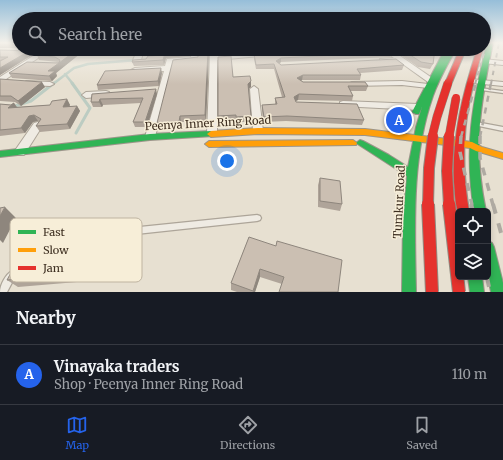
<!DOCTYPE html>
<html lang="en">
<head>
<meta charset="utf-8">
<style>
  :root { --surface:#171b24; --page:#242831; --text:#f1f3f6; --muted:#9ea1a6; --line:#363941; --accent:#2563eb }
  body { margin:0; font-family:Merriweather,serif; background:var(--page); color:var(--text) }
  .controls { position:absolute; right:12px; bottom:12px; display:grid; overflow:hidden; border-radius:6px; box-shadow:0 2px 6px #0003 }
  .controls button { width:36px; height:36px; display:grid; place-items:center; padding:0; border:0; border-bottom:1px solid var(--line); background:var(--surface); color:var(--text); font:20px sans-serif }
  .you { position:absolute; left:227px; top:161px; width:14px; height:14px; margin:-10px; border:3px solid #fff; border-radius:50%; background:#1a73e8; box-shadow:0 0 0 6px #1a73e833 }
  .badge { display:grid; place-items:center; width:26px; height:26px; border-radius:50%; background:var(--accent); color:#fff; font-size:13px; font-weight:700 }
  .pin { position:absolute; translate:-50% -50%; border:2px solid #fff; box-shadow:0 1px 4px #0006 }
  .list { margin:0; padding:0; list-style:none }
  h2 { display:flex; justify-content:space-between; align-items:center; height:52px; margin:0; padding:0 16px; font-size:17px }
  h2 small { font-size:13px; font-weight:400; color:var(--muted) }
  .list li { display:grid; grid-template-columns:26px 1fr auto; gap:12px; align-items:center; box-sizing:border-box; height:60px; padding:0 16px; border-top:1px solid var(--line) }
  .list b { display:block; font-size:15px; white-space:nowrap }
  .list p { margin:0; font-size:13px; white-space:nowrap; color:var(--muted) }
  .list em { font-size:13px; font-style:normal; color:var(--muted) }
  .icon { flex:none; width:22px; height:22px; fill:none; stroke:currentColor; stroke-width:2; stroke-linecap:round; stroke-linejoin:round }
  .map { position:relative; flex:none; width:503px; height:292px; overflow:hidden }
  .search { position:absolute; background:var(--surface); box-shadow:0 2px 6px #0003; left:12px; right:12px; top:12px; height:44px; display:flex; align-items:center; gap:10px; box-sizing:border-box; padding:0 14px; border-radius:22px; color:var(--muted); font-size:15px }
  .sheet { height:112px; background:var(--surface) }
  nav { display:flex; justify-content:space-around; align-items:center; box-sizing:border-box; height:56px; border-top:1px solid var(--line); background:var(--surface); font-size:11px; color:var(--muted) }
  nav a { display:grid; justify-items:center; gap:2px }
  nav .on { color:var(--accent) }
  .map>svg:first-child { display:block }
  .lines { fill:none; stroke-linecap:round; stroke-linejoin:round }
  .stream-far1 { stroke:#bcccc2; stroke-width:2.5 }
  .stream { stroke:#bcccc2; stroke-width:3 }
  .lane-casing { stroke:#ada599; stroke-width:2.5 }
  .street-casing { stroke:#ada599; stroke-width:2 }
  .fast-casing { stroke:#9c958a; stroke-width:2 }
  .slow-casing { stroke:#9c958a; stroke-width:2 }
  .jam-casing { stroke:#9c958a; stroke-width:2 }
  .lane { fill:#efebe3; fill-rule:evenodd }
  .street { fill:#efebe3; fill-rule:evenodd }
  .fast { fill:#30b455; fill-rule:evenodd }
  .slow { fill:#ff9f0a; fill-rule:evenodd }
  .jam { fill:#e5322d; fill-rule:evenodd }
  .rail-far3 { stroke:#afaaa2; stroke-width:2; stroke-dasharray:4.5 4.5; stroke-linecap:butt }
  .rail-far2 { stroke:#afaaa2; stroke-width:2.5; stroke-dasharray:6 6; stroke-linecap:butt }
  .rail-far1 { stroke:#afaaa2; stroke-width:3.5; stroke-dasharray:8 8; stroke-linecap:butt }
  .rail { stroke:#afaaa2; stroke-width:4; stroke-dasharray:10 10; stroke-linecap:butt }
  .jam-bridge-far3-casing { stroke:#928b80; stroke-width:8; stroke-linecap:butt }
  .jam-bridge-far2-casing { stroke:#928b80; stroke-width:9; stroke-linecap:butt }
  .jam-bridge-far1-casing { stroke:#928b80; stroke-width:12; stroke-linecap:butt }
  .jam-bridge-casing { stroke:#928b80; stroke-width:14; stroke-linecap:butt }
  .jam-bridge-far3 { stroke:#e5322d; stroke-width:6 }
  .jam-bridge-far2 { stroke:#e5322d; stroke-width:8 }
  .jam-bridge-far1 { stroke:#e5322d; stroke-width:10 }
  .jam-bridge { stroke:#e5322d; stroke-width:12 }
  .wall { fill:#afa499 }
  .shaded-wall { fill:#8e867d }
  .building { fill:#cbbfb2; stroke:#8e867d }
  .labels { text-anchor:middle; stroke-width:3; stroke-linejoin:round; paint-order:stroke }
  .street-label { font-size:11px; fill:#3d2e20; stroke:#f7eed8 }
  .key { fill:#f7eed8; stroke:#bfb4a1; stroke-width:1 }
  .key-label { font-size:11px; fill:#3d2e20 }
</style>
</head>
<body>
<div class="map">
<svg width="503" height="292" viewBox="0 0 503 292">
  <rect width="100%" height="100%" fill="#e7e0d1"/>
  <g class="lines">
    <path class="stream-far1" d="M161,58H163V49
      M65,74L73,84
      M53,84L74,68L88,64L137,60"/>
    <path class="stream" d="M72,83L90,108L76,133
      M12,107L31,101L54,83"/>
    <g class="lane-casing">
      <path id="lane" d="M480,88L502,91H503V93L481,90L479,89Z
        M476,122L503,127V131L474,125L473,124L474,123Z
        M257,215L260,216L261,218L260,220L257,221L34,245L28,257L25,258L22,257L21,254L29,239L32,238Z
        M12,271L15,272L16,275L7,292H0C0,285 6,274 12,271Z"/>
    </g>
    <g class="street-casing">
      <path id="street" d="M44,49H52L0,83V77Z
        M59,49H106V50L103,52L62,51Z
        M138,49H144L141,60L137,62L133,60Z
        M192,49H198L199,59L195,61L173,63L155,137L150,140L146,139L145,137L164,71L135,72L131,70L135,68L165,66L167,59L191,57Z
        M382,49H390L435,80L428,82L400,62L380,63V59L394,58Z
        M268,52L270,53V55L217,60V133L212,136L208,135L207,133L210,56Z
        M483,59L503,61V65L483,63Z
        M470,79L503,82V86L473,83L469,81Z
        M26,81L50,82L54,84L50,86L29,85H26Z
        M402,81L428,84L432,86L428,88L402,85L352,86L348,84L352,82Z
        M254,86L258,89L263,131L258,134L253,131L250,89Z
        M106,91L109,92V96L86,98L82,95L86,92Z
        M343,101L418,104L423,107L418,110L340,106V102Z
        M38,122L43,125L24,155H16L14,152L16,149L34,123Z"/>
    </g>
    <g class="fast-casing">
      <path id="fast" d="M487,43H493C480,105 473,148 486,211H474C464,148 472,104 487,43Z
        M445,49H456C448,64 439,79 433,96C411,159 415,226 416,292H402L403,221L407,176L356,143L360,140L363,141L389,155L408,167L416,127L422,107L419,114H416L412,112Z
        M211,131L214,132L215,134L214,136L150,140L0,157V151L150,134Z
        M488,241L492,243L494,247L503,283V292H491L488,277Z
        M468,277H482L484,292H470Z"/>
    </g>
    <g class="slow-casing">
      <path id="slow" d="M258,128L365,129L472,142L482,147L503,153V159L476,151L470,148L365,135L258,134L211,137L207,134L211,131Z
        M353,140L357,143L356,145L209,147L205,144L209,141Z"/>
    </g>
    <g class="jam-casing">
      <path id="jam" d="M477,49H483C465,108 459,149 469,211H458V212C455,203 455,192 454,182C452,135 463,93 477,49Z"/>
    </g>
    <use href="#lane" class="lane"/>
    <use href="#street" class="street"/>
    <use href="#fast" class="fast"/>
    <use href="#slow" class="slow"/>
    <use href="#jam" class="jam"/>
    <path class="rail-far3" d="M475,84L487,43
      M491,84L499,43"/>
    <path class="rail-far2" d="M461,137L476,83
      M480,137L491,83"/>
    <path class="rail-far1" d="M461,136L460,152L472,205
      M480,136V158L493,205"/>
    <path class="rail" d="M471,204L473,211
      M493,204L503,240
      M487,277L490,292"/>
    <g class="jam-bridge-far3-casing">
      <path id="jam-bridge-far3" d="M448,84L463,49"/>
    </g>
    <g class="jam-bridge-far2-casing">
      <path id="jam-bridge-far2" d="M432,137L437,117L448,83
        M449,137L456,98"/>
    </g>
    <g class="jam-bridge-far1-casing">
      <path id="jam-bridge-far1" d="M428,205L429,168L433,136
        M449,205L447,171L449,136"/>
    </g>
    <g class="jam-bridge-casing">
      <path id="jam-bridge" d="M428,204L432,292
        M449,204L459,292"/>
    </g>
    <use href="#jam-bridge-far3" class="jam-bridge-far3"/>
    <use href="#jam-bridge-far2" class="jam-bridge-far2"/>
    <use href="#jam-bridge-far1" class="jam-bridge-far1"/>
    <use href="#jam-bridge" class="jam-bridge"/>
  </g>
  <path class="wall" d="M0,43H19V48H0Z
    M45,49H80L81,53L56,73L57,76L52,81L12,78L9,73L59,62H58L39,60L37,55Z
    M198,49H291L209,55L206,121L181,122L180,127L159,128L157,123L198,57Z
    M392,49H435L434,50L433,64L430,69L418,67Z
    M0,50L32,55L0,75Z
    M391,52L390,57L281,62L280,63L281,65H404L402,70L360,73L361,75L360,80H302L301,81L303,82L368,86L366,91H350L353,96L352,101L298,100L295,101L296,102L364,120L362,125L286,121L263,122L262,110V105H275V98L282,97L274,69H256L254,59V54Z
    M190,56L166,58L164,65L134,66L132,62L146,59Z
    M162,73L159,86L98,90L97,85Z
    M233,77L251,81V87L249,89L251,122H236V121L218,122V116Z
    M0,79L45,87L21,106L15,102L0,101Z
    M92,94H157L147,127H135L133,122L141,103L103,105L102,107H93L91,102Z
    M67,99L70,105L69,106H77L80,111L70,129L40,132L36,126L39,122L38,121L33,122L25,133L0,136V104L11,105L14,103L17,107L50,105Z
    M320,178L342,204L340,211L318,207V185Z
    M249,237L338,292L282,284L260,277L255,292H237L231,290V283Z
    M81,244L88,253L77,282L18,287L7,280Z"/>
  <path class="shaded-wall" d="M78,49H80L81,53L56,73L57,76L52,81L49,76L48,71Z
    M191,49L190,56L166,58L164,65L163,60L165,53Z
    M208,50L209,55L206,121L205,115Z
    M29,51L32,55L0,75V68Z
    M281,58V62L276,65V61Z
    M161,68L162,73L159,86L158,81Z
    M303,75L302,80L297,83V78Z
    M251,81V87L248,89V84Z
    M42,82L45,87L21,106L18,101Z
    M156,89L157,94L147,127L145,122Z
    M299,94L298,100L294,102V97Z
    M67,99L70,105L66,113L63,107Z
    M100,99L103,105L102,107L99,102Z
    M14,103L18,109L8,108Z
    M77,106L80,111L70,129L67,124Z
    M34,115L38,121L33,122L25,133L21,128L29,116Z
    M180,116L181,122L180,127L179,122Z
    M5,207L16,218L3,243L0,240V216Z
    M81,244L88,253L77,282L69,274Z
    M260,269V277L255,292H253Z"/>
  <path class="building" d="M45,49H78L48,71H55L49,76L9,73L27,62L59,63L60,60L55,57L37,55Z
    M165,49H189V51L165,53L163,60L132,62L133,60L146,59L148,56L164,55Z
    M198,49H228L208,50L205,115L180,116L179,122L157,123L173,60L198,57Z
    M327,49H387L391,52L281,58L276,61L281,65L396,59L404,65L357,69L361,75H303L297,78L303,82H365L368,86H348L353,96L299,94L294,97L296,102L357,104L364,120L287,116L264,117L262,105L277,104L275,98L285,97L274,64L256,65L254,54Z
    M401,49H435L433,64L421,62Z
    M0,50L29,51L0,68V61L8,57H0Z
    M231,56L233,77L250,76L251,81L248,84L251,116L236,117V115L218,116V57Z
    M161,68L158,81L97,85L105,71Z
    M0,79L42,82L18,101L11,96H0Z
    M156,89L145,122H133L143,98L100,99L99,102H91L92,94Z
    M67,99L63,107L77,106L67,124L36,126L41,119L34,115L29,116L21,128L0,130V104L11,105L14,103L8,108L50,105L52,101Z
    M320,178L340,181L342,204L320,201Z
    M5,207L0,216V208Z
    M249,237L276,246L277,241L342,260L338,292H279L284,277L260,269L253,291L231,283Z
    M81,244L69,274L7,280L24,249Z"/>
  <linearGradient id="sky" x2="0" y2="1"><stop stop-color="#96bed9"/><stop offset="0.51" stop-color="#f4f1ea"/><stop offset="1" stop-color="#f4f1ea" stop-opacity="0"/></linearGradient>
  <rect width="503" height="84" fill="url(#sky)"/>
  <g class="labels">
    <g class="street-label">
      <text transform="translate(208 123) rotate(-3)" y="4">Peenya Inner Ring Road</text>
      <text transform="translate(399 202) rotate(-87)" y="4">Tumkur Road</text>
    </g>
  </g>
  <rect x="10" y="218" width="132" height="64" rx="6" class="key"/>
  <rect x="18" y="230" width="18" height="4" fill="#30b455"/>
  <rect x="18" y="248" width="18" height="4" fill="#ff9f0a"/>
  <rect x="18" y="266" width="18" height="4" fill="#e5322d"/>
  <g class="key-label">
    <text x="43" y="236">Fast</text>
    <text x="43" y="254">Slow</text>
    <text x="43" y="272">Jam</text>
  </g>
</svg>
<div class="controls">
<button><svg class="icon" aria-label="locate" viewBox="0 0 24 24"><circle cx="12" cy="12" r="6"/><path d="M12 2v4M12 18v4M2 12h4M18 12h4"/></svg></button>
<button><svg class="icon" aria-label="layers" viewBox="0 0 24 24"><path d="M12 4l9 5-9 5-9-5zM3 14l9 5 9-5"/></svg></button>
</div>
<div class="you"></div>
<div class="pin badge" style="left:399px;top:120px">A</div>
<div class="search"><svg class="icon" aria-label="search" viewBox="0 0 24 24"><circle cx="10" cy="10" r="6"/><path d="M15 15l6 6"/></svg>Search here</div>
</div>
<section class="sheet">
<h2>Nearby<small></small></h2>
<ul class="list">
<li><span class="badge">A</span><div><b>Vinayaka traders</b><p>Shop · Peenya Inner Ring Road</p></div><em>110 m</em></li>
</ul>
</section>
<nav>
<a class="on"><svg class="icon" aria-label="map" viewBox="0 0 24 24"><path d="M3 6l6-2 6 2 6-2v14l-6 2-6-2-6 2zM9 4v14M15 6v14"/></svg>Map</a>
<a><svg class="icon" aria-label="directions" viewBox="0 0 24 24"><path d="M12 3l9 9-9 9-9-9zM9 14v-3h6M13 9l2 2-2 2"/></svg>Directions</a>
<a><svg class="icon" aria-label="saved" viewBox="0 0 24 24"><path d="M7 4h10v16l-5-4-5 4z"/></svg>Saved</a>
</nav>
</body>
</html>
